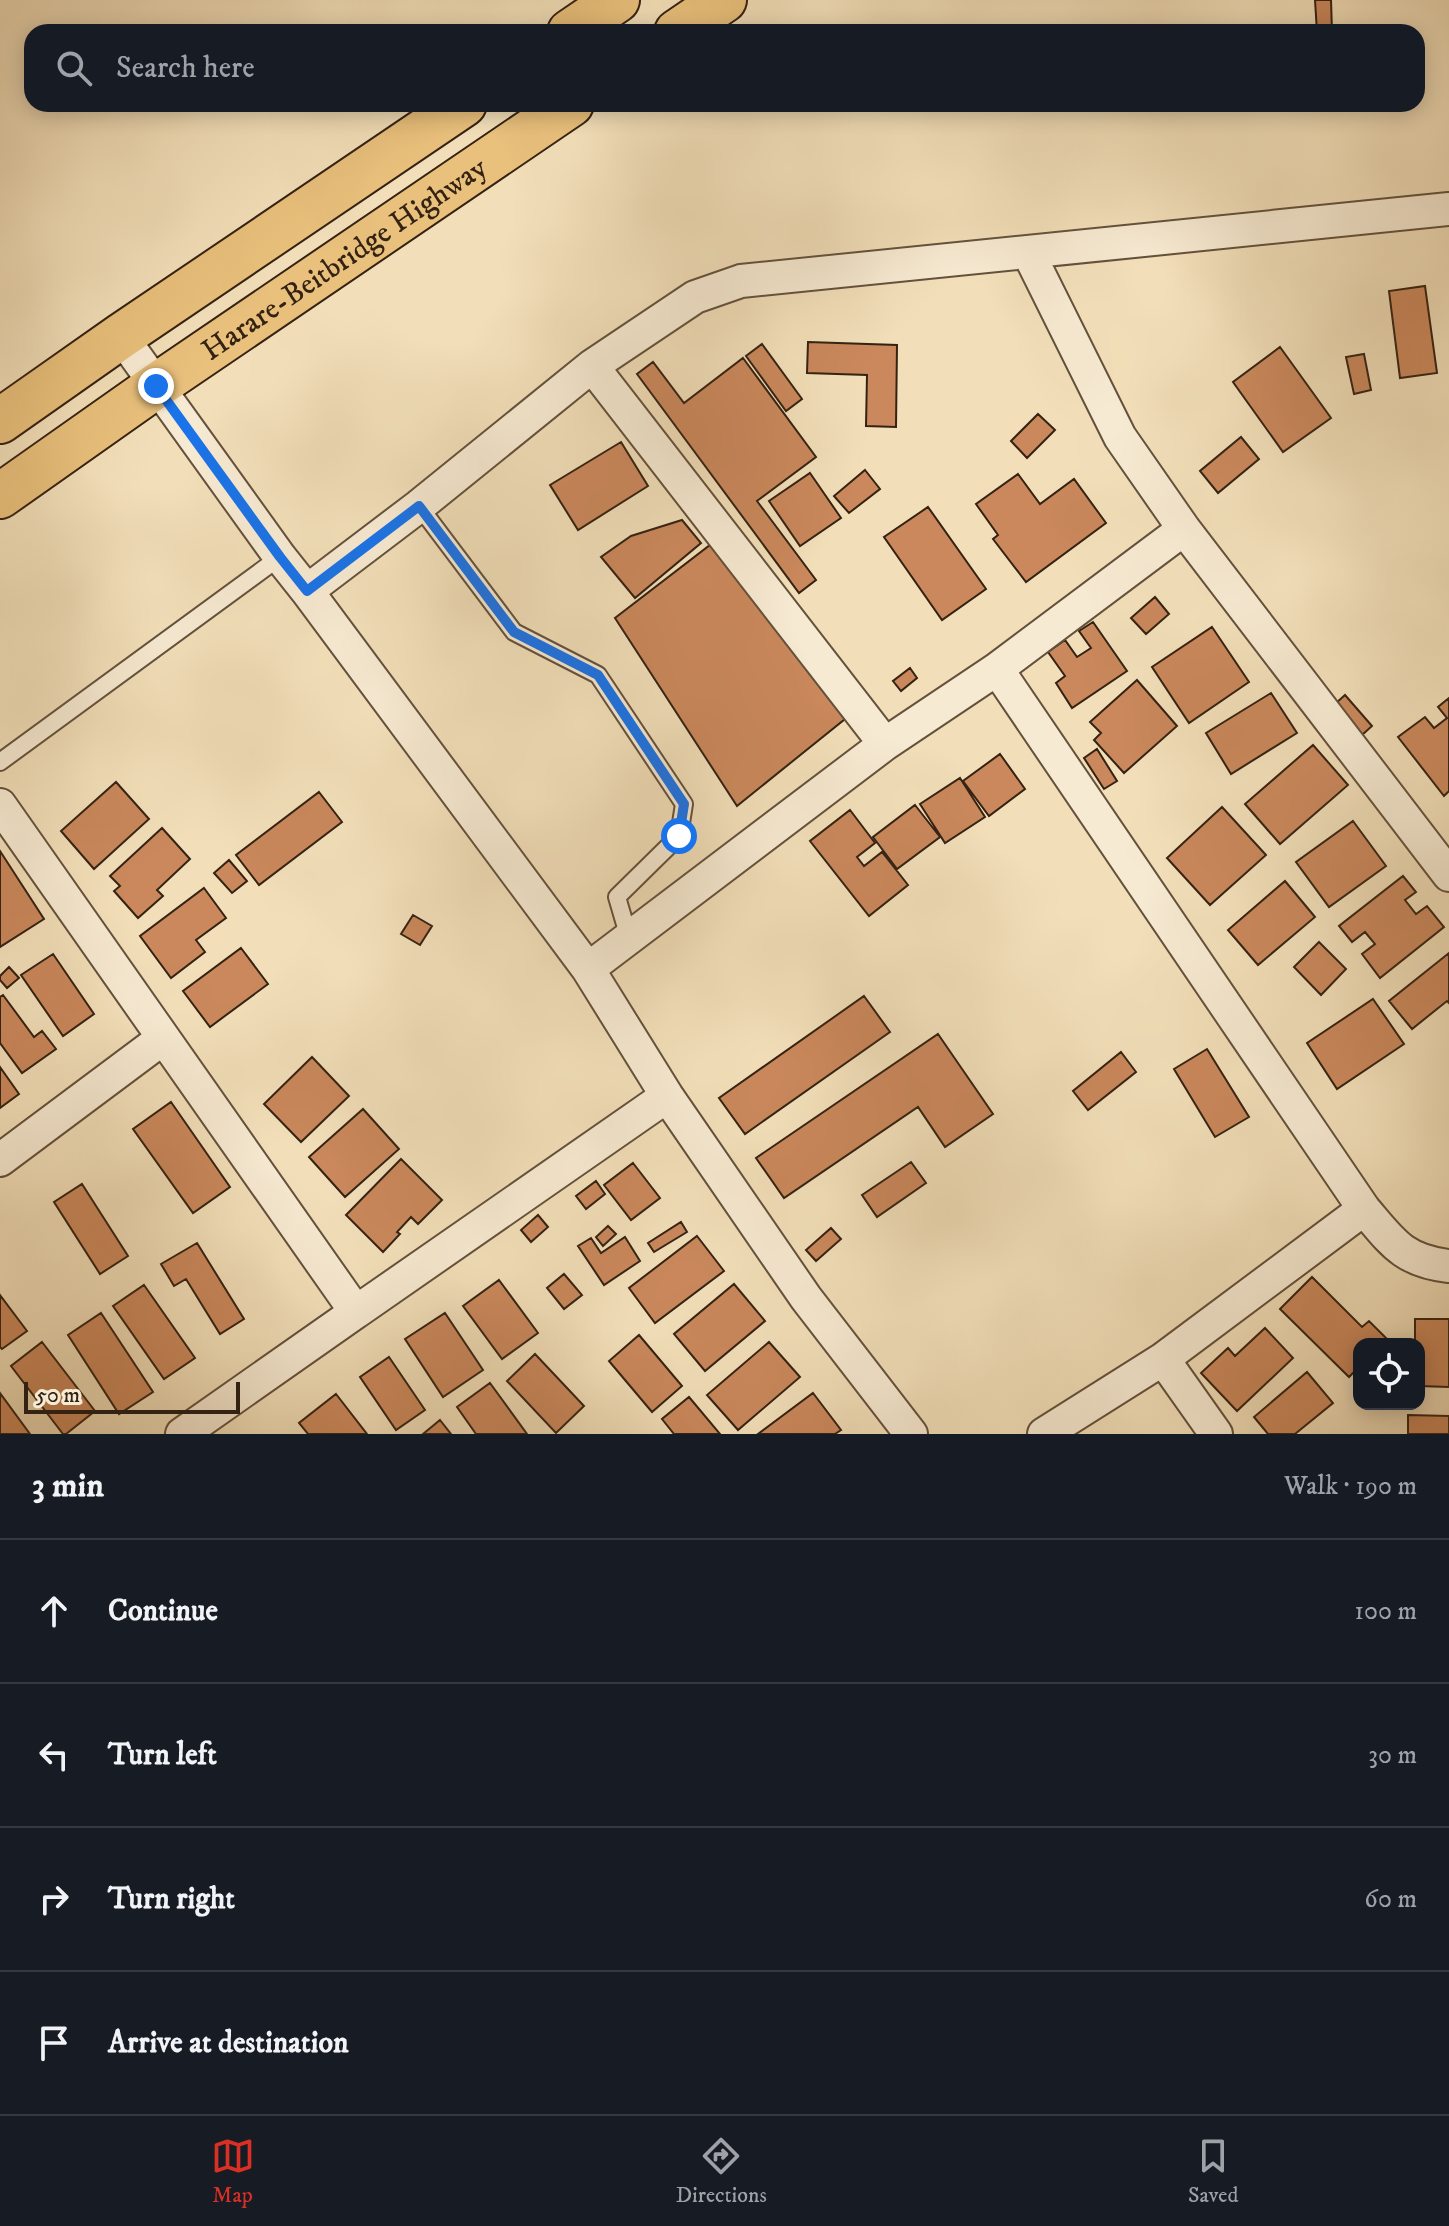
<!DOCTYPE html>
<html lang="en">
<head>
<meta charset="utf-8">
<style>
  :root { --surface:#171b24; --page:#242831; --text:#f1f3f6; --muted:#9ea1a6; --line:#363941; --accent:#d93025 }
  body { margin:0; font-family:"IM FELL DW Pica",serif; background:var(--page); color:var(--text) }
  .controls { position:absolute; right:24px; bottom:24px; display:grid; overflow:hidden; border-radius:16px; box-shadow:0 4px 20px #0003 }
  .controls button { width:72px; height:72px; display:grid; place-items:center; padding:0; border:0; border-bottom:2px solid var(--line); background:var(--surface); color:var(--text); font:40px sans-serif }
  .scale { position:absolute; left:24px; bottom:20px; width:216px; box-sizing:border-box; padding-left:8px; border:4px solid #342213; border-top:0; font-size:22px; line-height:28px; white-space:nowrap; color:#342213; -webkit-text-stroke:6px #f7ead2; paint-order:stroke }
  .stop { position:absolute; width:24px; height:24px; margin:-18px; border:6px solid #1a73e8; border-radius:50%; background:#fff }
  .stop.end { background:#1a73e8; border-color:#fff; box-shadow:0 2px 8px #0008 }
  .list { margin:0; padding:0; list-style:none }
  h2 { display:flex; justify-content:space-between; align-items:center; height:104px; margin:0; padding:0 32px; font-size:34px }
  h2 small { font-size:26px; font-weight:400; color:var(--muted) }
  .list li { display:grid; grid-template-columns:52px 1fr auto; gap:24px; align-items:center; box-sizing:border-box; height:144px; padding:0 32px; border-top:2px solid var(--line) }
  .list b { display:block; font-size:30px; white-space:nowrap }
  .list em { font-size:26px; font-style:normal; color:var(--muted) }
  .icon { flex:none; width:44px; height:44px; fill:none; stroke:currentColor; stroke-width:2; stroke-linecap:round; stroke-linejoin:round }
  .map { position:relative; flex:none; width:1449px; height:1434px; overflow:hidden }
  .search { position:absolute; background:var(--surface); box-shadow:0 4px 20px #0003; left:24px; right:24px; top:24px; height:88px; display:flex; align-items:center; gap:20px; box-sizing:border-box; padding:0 28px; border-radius:24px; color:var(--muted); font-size:30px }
  .sheet { height:680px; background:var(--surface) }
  nav { display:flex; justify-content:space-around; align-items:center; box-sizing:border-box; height:112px; border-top:2px solid var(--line); background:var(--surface); font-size:22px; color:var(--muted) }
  nav a { display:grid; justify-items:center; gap:4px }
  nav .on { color:var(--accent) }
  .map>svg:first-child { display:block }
  .building { fill:#ca885c; stroke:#342213; stroke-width:2 }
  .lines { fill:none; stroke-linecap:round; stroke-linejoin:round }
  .lane-casing { stroke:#64513c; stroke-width:20 }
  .street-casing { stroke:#64513c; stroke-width:36 }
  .highway-casing { stroke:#342213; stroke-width:48 }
  .lane { stroke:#f7ead2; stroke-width:16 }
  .street { stroke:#f7ead2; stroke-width:32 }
  .highway { stroke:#e9c07c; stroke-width:44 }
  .route { stroke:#1a73e8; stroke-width:10 }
  .labels { text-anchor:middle; stroke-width:6; stroke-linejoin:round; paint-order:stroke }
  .street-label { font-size:30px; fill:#342213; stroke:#f7ead2 }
</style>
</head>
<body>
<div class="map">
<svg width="1449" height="1434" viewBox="0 0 1449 1434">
  <rect width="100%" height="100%" fill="#f2dfb9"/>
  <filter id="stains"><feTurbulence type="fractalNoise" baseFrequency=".0025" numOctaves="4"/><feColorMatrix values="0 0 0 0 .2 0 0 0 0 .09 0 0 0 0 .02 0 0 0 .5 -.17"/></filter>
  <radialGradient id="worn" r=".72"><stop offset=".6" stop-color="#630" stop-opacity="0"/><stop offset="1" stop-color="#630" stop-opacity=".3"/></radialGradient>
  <path class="building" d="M1315,0H1331L1332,32H1317Z
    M1425,286L1437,373L1400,378L1389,291Z
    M808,342L897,345L896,427L866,426L867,375L807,373Z
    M762,344L802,399L786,411L746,356Z
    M1280,347L1331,418L1283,452L1233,382Z
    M1364,354L1371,390L1354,394L1346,357Z
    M743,358L816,457L757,501L816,580L799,593L637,374L653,362L684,403Z
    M1038,414L1055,430L1027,458L1011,441Z
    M1241,437L1259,459L1218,493L1200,471Z
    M621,442L648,486L578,530L550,485Z
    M865,470L880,489L849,513L834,496Z
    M810,473L841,518L800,546L769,501Z
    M1018,474L1040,504L1074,479L1106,523L1026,582L993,539L998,535L976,504Z
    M928,507L986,589L942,620L884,537Z
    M682,520L701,543L635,598L601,557L631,536Z
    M710,545L845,719L737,806L615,618Z
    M1155,597L1169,614L1146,634L1131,618Z
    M1093,622L1127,671L1072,708L1056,683L1065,676L1048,652L1065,640L1077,657L1091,648L1079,631Z
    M1212,627L1249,682L1189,723L1152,667Z
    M910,668L917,678L901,691L893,681Z
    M1137,680L1177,726L1124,773L1094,740L1101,733L1090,722Z
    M1271,693L1297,733L1231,774L1206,733Z
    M1345,695L1372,726L1362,735L1335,704Z
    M1449,698V791L1444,796L1398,737L1425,717L1434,728L1447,718L1438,707Z
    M1313,745L1348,785L1280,844L1245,804Z
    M1097,749L1117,781L1104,789L1084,758Z
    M1000,754L1025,789L989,816L963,781Z
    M960,778L985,817L945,843L920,804Z
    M116,782L149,819L94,869L61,831Z
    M319,792L342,822L259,885L236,855Z
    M915,805L940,837L897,869L873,837Z
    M1222,807L1266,855L1210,905L1167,858Z
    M850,810L875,843L857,857L864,866L882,852L908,885L869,916L810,841Z
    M1353,821L1386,866L1329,907L1296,862Z
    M162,828L190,859L157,890L163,896L138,918L114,891L120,886L110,876Z
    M0,851L44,919L0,947Z
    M229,860L247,881L232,893L214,873Z
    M1403,876L1416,892L1405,900L1416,914L1427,906L1444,927L1380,978L1362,954L1375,944L1365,932L1352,942L1339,926Z
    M1285,881L1315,917L1258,965L1228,930Z
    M204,888L226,918L196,940L205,952L171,978L140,936Z
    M413,915L432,926L420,945L401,934Z
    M1319,942L1346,969L1321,995L1294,967Z
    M241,948L268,984L210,1027L183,991Z
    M1449,953V1003L1447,1001L1412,1029L1389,1001Z
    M53,954L94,1014L63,1036L21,975Z
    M9,967L19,978L7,988L0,980V976Z
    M3,995L34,1037L42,1031L56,1049L22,1073L0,1043V997Z
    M864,996L890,1032L745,1134L719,1098Z
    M1373,999L1404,1044L1337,1089L1307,1043Z
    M938,1034L993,1114L945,1147L918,1107L784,1198L756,1158Z
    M1207,1049L1249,1117L1215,1137L1174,1069Z
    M1121,1052L1136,1072L1088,1110L1073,1091Z
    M312,1057L349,1096L301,1142L264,1104Z
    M0,1067L19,1094L0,1108Z
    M171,1102L230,1187L193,1213L133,1129Z
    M363,1109L399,1149L345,1197L309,1157Z
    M401,1159L442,1200L418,1224L411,1217L397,1232L400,1234L383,1252L346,1215Z
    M911,1162L926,1183L877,1217L862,1195Z
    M633,1163L660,1198L631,1220L604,1185Z
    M596,1181L605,1194L586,1209L576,1196Z
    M82,1184L128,1256L100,1274L54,1202Z
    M538,1215L548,1227L531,1242L521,1230Z
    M681,1222L687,1232L654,1252L648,1243Z
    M608,1226L616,1234L603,1246L596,1237Z
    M831,1228L841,1239L816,1261L806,1250Z
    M697,1236L724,1271L655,1323L629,1288Z
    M625,1237L640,1261L604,1285L578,1246L591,1238L601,1253Z
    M197,1243L244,1319L220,1334L186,1279L174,1286L161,1264Z
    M564,1274L582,1295L564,1309L547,1288Z
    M1312,1277L1362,1327L1369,1321L1387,1339L1382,1344H1359V1367L1349,1377L1280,1309Z
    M499,1280L538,1333L502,1359L463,1306Z
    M734,1284L765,1321L705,1371L674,1334Z
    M144,1285L195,1358L164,1379L113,1306Z
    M0,1295L27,1331L2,1349L0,1347Z
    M101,1313L153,1392L119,1414L68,1335Z
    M445,1313L483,1370L443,1397L405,1339Z
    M1415,1319H1449V1387L1419,1386V1344H1415Z
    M1265,1328L1293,1358L1237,1411L1201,1373L1228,1348L1235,1356Z
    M639,1335L682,1386L652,1412L609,1361Z
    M42,1342L95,1411L66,1434H63L11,1366Z
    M769,1342L800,1377L738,1430L707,1395Z
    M535,1354L584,1406L556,1433L507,1381Z
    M389,1357L425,1410L396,1430L360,1377Z
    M1307,1372L1333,1403L1295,1434H1268L1254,1417Z
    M490,1383L527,1434H476L457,1407Z
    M0,1393L30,1434H0Z
    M813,1393L841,1430L835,1434H758Z
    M336,1394L367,1434H308L299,1423Z
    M689,1397L720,1434H674L662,1419Z
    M1408,1415L1449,1416V1434H1408Z
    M440,1420L451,1434H423Z"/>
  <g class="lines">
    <g class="lane-casing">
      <path id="lane" d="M419,506L514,632L598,675L684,804L679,836L617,897L629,938
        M0,762L280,557"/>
    </g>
    <g class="street-casing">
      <path id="street" d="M1028,252L1120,437L1184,529L1449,875
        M121,336L280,557L307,591L588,969L667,1096L806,1298L911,1434
        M592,366L885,744L997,669L1184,529
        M307,591L419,506L592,366L695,297L741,281L1449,209
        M997,669L1364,1209C1392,1242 1403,1261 1449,1266
        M0,805L356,1312L182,1434
        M588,969L885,744
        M0,1160L162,1039
        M356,1312L667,1096
        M1163,1359L1216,1434
        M1044,1434L1163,1359L1364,1209"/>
    </g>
    <g class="highway-casing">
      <g id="highway">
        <path d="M570,32L617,0"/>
        <path d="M677,32L724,0"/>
        <path d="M0,421L121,336L464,104"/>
        <path id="s1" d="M0,496L156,386L571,104"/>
      </g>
    </g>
    <use href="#lane" class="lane"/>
    <use href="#street" class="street"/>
    <use href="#highway" class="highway"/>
  </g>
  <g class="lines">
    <path class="route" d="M156,386L280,557L307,591L419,506L514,632L598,675L684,804L679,836"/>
  </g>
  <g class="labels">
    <g class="street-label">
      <text dy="10" stroke="none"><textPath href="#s1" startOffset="418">Harare-Beitbridge Highway</textPath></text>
    </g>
  </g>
  <rect width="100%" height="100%" filter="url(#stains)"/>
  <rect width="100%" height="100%" fill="url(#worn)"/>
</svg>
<div class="controls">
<button><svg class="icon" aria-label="locate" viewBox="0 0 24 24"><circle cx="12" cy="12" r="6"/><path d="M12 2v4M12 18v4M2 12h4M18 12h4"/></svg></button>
</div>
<div class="scale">50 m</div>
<div class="stop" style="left:679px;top:836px"></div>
<div class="stop end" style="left:156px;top:386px"></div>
<div class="search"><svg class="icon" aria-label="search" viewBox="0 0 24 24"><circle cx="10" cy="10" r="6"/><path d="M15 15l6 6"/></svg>Search here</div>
</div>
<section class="sheet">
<h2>3 min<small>Walk · 190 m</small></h2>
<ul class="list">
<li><svg class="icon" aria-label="ahead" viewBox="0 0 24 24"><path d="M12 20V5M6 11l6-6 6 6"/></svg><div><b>Continue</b></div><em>100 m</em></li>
<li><svg class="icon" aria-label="left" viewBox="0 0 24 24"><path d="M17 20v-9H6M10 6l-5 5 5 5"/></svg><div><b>Turn left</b></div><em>30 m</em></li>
<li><svg class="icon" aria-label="right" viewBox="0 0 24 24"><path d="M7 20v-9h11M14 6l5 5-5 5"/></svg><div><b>Turn right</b></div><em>60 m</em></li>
<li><svg class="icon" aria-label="arrive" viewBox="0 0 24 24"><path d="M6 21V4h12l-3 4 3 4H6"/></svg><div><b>Arrive at destination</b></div></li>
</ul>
</section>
<nav>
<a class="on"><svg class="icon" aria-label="map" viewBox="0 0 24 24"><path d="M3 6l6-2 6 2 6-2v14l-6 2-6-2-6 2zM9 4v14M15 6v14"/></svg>Map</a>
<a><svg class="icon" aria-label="directions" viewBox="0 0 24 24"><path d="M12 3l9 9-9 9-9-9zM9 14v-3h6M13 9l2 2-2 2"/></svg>Directions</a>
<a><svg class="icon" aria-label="saved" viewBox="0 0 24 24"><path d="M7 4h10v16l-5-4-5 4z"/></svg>Saved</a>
</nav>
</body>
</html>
